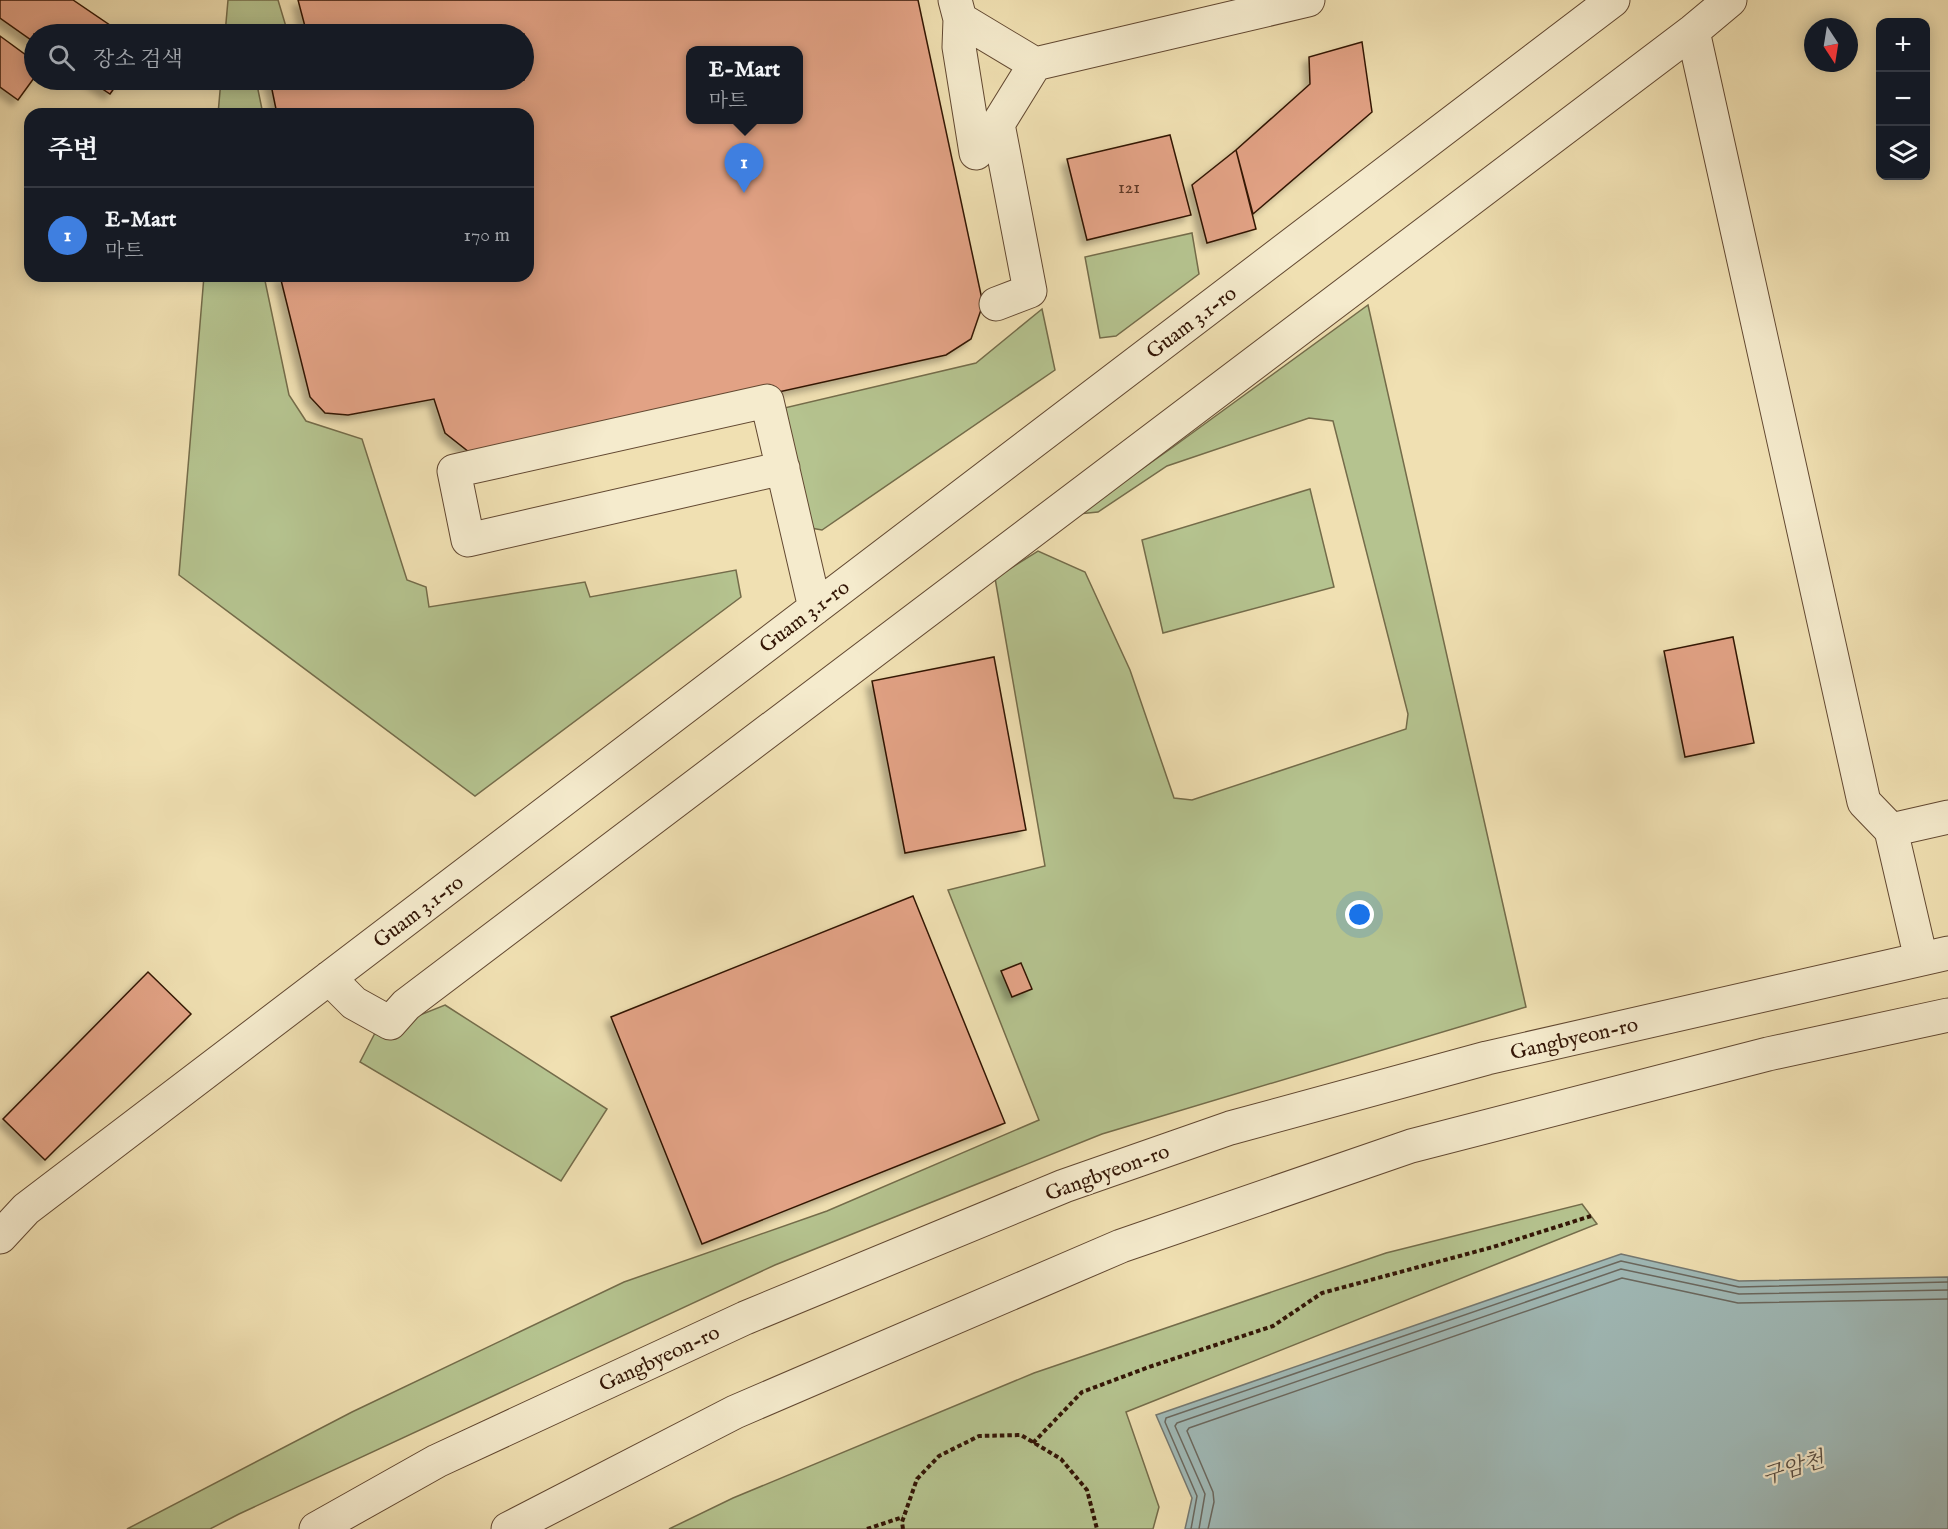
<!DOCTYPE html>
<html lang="ko">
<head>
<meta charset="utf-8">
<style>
  :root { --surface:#171b24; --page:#20242c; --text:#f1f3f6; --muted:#9ea1a6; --line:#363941; --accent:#d93025 }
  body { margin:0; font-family:"IM FELL English","Noto Serif KR",serif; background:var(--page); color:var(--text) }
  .controls { position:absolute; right:18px; top:18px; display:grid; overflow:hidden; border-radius:12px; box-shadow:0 3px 15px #0003 }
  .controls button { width:54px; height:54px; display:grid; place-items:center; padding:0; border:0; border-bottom:2px solid var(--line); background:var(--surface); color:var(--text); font:30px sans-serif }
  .compass { position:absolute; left:1804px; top:18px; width:54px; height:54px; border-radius:50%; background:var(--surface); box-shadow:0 3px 15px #0003; rotate:168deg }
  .you { position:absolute; left:1360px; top:915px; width:21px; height:21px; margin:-15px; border:4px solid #fff; border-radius:50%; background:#1a73e8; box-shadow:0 0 0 9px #1a73e833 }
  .badge { display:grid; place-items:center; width:39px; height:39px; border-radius:50%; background:var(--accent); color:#fff; font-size:20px; font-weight:700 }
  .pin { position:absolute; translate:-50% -50px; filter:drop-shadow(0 2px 3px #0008) }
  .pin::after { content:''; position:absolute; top:32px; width:21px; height:18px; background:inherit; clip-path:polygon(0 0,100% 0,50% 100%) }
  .popup { position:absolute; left:686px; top:46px; width:117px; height:78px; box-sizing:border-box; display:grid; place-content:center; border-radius:12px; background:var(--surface); filter:drop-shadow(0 2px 4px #0005); font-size:20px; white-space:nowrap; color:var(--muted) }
  .popup b { font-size:22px; color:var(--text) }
  .popup::after { content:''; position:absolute; left:50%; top:100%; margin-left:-12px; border:12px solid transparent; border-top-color:var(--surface) }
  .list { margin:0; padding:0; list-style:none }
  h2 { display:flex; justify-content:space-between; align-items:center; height:78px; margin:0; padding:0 24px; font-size:26px }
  h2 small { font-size:20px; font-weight:400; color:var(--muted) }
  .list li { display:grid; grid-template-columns:39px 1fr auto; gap:18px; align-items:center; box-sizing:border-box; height:96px; padding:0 24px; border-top:2px solid var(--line) }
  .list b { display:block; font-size:22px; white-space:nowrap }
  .list p { margin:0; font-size:20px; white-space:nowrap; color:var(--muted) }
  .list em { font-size:20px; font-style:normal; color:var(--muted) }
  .icon { flex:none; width:33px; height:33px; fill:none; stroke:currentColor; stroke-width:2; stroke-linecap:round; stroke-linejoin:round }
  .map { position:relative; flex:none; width:1948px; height:1529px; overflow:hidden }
  .search { position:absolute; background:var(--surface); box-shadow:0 3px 15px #0003; left:24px; top:24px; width:510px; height:66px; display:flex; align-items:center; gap:15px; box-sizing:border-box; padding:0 21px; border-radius:33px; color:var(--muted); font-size:22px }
  .panel { position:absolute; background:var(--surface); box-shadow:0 3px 15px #0003; left:24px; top:108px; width:510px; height:174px; border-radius:18px }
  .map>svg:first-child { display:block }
  .green { fill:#b5c38f; stroke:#746c4a; stroke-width:1.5 }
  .water { fill:#a0bab8; stroke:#747871; stroke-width:1.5 }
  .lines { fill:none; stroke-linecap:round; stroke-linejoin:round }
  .shore { stroke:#6a685f; stroke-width:1.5 }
  .building { fill:#e2a285; stroke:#331606; stroke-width:1.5; fill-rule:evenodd; filter:url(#shadow) }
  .minor-casing { stroke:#624831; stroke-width:35 }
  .path { stroke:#331606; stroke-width:4; stroke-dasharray:4.5 3; stroke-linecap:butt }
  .minor { stroke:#f5ebcd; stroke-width:33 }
  .labels { text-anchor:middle; stroke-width:4.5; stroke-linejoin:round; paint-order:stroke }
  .number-label { font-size:18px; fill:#5f3926 }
  .street-label { font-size:21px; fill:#331606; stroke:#f5ebcd }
  .water-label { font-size:22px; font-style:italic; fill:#594f44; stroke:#f5ebcd }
</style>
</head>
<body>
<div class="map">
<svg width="1948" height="1529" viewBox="0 0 1948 1529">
  <defs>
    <filter id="shadow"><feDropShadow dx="-5.5" dy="5.5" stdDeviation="3" flood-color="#0004"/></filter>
  </defs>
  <rect width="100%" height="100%" fill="#f0e0b2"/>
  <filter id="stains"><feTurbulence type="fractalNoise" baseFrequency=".00333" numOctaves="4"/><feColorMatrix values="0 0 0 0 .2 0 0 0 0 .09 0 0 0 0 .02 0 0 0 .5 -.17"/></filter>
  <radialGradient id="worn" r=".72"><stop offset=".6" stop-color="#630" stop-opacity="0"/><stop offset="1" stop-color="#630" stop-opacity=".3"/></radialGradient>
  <path class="green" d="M228,0H278L287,30L276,34H225Z
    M221,80H256L263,114H218Z
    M1192,233L1199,274L1116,336L1100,338L1085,257Z
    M204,276H264L289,395L306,421L362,439L407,580L426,587L429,607L585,582L590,597L736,570L741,597L475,796L179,575Z
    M1368,305L1526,1007L1102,1134L775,1265L239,1514L210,1529H127L352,1412L624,1282L827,1211L1039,1120L948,890L1045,866L995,578L1038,551L1085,572L1130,670L1174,798L1192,800L1406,729L1408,714L1333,421L1309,418L1167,466L1098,512L1078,514L1173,447Z
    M1042,309L1055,370L822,530L805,527L780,409L976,363Z
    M1310,489L1334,587L1163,633L1142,540Z
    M445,1005L607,1109L561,1181L360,1062L375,1033Z
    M1582,1204L1597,1224L1126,1412L1159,1507L1153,1529H669L733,1498L1034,1373L1386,1253Z"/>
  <path class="water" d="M1621,1254L1739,1281L1948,1277V1529H1185L1192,1498L1156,1415Z"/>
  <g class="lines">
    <path class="shore" d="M1191,1529L1197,1496L1165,1422L1166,1418L1621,1261L1739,1287L1948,1282
      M1199,1529L1205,1494L1175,1426L1177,1423L1621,1269L1739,1294L1948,1290
      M1208,1529L1214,1502L1213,1492L1187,1431L1189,1428L1622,1278L1738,1303L1948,1299"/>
  </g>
  <path class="building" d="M0,0H73L123,34H34V42L0,18Z
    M298,0H918L983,304L971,339L946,355L497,454L469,452L445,433L434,399L348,415L325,413L310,397L280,276H528V114H277L270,80H524V34H307ZM690,50H798V119H690Z
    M0,36L34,61V78L18,100L0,87Z
    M1362,42L1372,112L1253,214L1236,150L1310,84L1309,57Z
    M89,80H120L110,94Z
    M1170,135L1191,215L1087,240L1067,159Z
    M1236,150L1256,229L1207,243L1192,185Z
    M1733,637L1754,743L1685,757L1664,651Z
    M994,657L1026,830L905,853L872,681Z
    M913,896L1005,1123L702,1244L611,1017Z
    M1021,963L1032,989L1012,997L1001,971Z
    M148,972L191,1014L45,1160L3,1119Z"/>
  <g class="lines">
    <g class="minor-casing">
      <path id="minor" d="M955,0L960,19L1035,64L1308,0
        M960,19L959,47L976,153
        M1693,31L1864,802L1891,830L1921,959
        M996,304L1030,291L998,124L1035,64
        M783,468L468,540L454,471L767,401L815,608
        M1891,830L1948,817
        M329,978L354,1003L390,1023L406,1005L1693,31L1730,0
        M0,1237L26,1209L1613,0
        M316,1529L437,1461L745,1318L1064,1186L1230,1128L1487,1058L1948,953
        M508,1529L735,1412L1121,1246L1411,1146L1768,1054L1948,1015"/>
    </g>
    <path class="path" d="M1033,1443L1082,1392L1149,1367L1273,1326L1322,1293L1493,1247L1591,1216
      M867,1529L903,1517
      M903,1529L902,1522L917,1479L939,1456L979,1436L1021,1435L1061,1459L1087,1490L1097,1529"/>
    <use href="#minor" class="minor"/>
  </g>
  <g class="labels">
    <g class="number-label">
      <text x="1129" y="193">121</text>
    </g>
    <g class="street-label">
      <text transform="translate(1191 322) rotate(-37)" y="7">Guam 3.1-ro</text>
      <text transform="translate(804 616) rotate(-37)" y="7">Guam 3.1-ro</text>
      <text transform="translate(418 911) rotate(-37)" y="7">Guam 3.1-ro</text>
      <text transform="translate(1574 1038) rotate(-13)" y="7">Gangbyeon-ro</text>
      <text transform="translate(1107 1172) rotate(-20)" y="7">Gangbyeon-ro</text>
      <text transform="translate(659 1358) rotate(-25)" y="7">Gangbyeon-ro</text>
    </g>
    <g class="water-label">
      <text transform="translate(1793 1467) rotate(-17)" y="8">구암천</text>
    </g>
  </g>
  <rect width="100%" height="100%" filter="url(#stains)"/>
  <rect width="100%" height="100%" fill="url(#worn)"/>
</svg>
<div class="controls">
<button>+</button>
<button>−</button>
<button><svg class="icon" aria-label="layers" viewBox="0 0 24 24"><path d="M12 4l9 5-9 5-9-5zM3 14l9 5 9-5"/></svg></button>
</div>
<svg class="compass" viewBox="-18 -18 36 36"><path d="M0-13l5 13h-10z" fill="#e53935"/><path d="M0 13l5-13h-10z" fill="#9ea1a6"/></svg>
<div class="you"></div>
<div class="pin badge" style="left:744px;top:193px;background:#3f7fe0">1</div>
<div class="popup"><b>E-Mart</b>마트</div>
<div class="search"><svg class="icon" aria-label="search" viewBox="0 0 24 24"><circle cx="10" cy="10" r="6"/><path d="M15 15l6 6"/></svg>장소 검색</div>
<section class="panel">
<h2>주변<small></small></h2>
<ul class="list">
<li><span class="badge" style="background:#3f7fe0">1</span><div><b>E-Mart</b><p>마트</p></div><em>170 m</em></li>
</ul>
</section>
</div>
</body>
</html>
